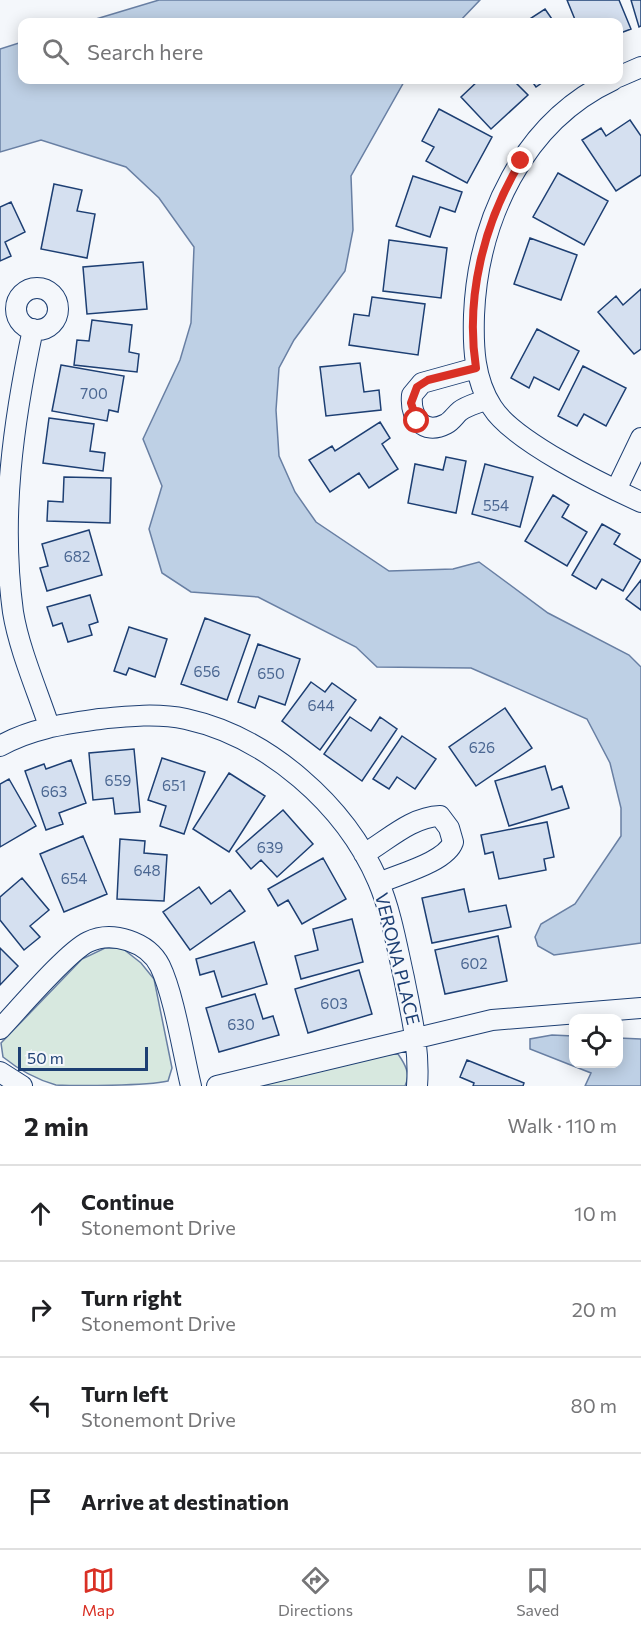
<!DOCTYPE html>
<html lang="en">
<head>
<meta charset="utf-8">
<style>
  :root { --surface:#fff; --page:#f2f2f2; --text:#202124; --muted:#757577; --line:#e0e0e0; --accent:#d93025 }
  body { margin:0; font-family:Commissioner,sans-serif; background:var(--page); color:var(--text) }
  .controls { position:absolute; right:18px; bottom:18px; display:grid; overflow:hidden; border-radius:12px; box-shadow:0 3px 15px #0003 }
  .controls button { width:54px; height:54px; display:grid; place-items:center; padding:0; border:0; border-bottom:2px solid var(--line); background:var(--surface); color:var(--text); font:30px sans-serif }
  .scale { position:absolute; left:18px; bottom:15px; width:130px; box-sizing:border-box; padding-left:6px; border:3px solid #1d3f73; border-top:0; font-size:16px; line-height:21px; white-space:nowrap; color:#1d3f73; -webkit-text-stroke:4px #f4f7fb; paint-order:stroke }
  .stop { position:absolute; width:18px; height:18px; margin:-14px; border:4px solid #d93025; border-radius:50%; background:#fff }
  .stop.end { background:#d93025; border-color:#fff; box-shadow:0 2px 6px #0008 }
  .list { margin:0; padding:0; list-style:none }
  h2 { display:flex; justify-content:space-between; align-items:center; height:78px; margin:0; padding:0 24px; font-size:26px }
  h2 small { font-size:20px; font-weight:400; color:var(--muted) }
  .list li { display:grid; grid-template-columns:39px 1fr auto; gap:18px; align-items:center; box-sizing:border-box; height:96px; padding:0 24px; border-top:2px solid var(--line) }
  .list b { display:block; font-size:22px; white-space:nowrap }
  .list p { margin:0; font-size:20px; white-space:nowrap; color:var(--muted) }
  .list em { font-size:20px; font-style:normal; color:var(--muted) }
  .icon { flex:none; width:33px; height:33px; fill:none; stroke:currentColor; stroke-width:2; stroke-linecap:round; stroke-linejoin:round }
  .map { position:relative; flex:none; width:641px; height:1086px; overflow:hidden }
  .search { position:absolute; background:var(--surface); box-shadow:0 3px 15px #0003; left:18px; right:18px; top:18px; height:66px; display:flex; align-items:center; gap:15px; box-sizing:border-box; padding:0 21px; border-radius:12px; color:var(--muted); font-size:22px }
  .sheet { height:462px; background:var(--surface) }
  nav { display:flex; justify-content:space-around; align-items:center; box-sizing:border-box; height:84px; border-top:2px solid var(--line); background:var(--surface); font-size:16px; color:var(--muted) }
  nav a { display:grid; justify-items:center; gap:3px }
  nav .on { color:var(--accent) }
  .map>svg:first-child { display:block }
  .green { fill:#d7e8df; stroke:#687fa3; stroke-width:1.5 }
  .water { fill:#bed0e5; stroke:#687fa3; stroke-width:1.5 }
  .building { fill:#d5e0f0; stroke:#1d3f73; stroke-width:1.5 }
  .lines { fill:none; stroke-linecap:round; stroke-linejoin:round }
  .minor-casing { stroke:#1d3f73; stroke-width:22 }
  .minor { stroke:#f4f7fb; stroke-width:20 }
  .route { stroke:#d93025; stroke-width:8 }
  .labels { text-anchor:middle; stroke-width:4.5; stroke-linejoin:round; paint-order:stroke }
  .number-label { font-size:15px; fill:#4b6792 }
  .street-label { font-size:18px; fill:#1d3f73; stroke:#f4f7fb }
</style>
</head>
<body>
<div class="map">
<svg width="641" height="1086" viewBox="0 0 641 1086">
  <rect width="100%" height="100%" fill="#f4f7fb"/>
  <path class="green" d="M105,948H122L141,963L154,979L172,1068L168,1081C146,1086 77,1086 56,1085C35,1079 19,1070 3,1057L1,1043L82,959Z
    M398,1054C405,1064 411,1074 405,1086H251L382,1055Z"/>
  <path class="water" d="M159,0H480L459,22H86Z
    M22,42V80H405L351,176L353,230L345,271L294,340L279,368L276,410L279,456L295,492L316,522L389,571L453,569L479,562L548,613L629,655L641,667V943L554,955L538,946L535,937L541,924L575,904L621,836V808L610,763L587,719L471,668L377,667L356,647L258,597L191,592L162,573L149,529L162,486L143,439L180,360L191,323L194,247L159,198L126,167L41,140L0,152V49Z
    M552,1035L573,1036L574,1064H618L619,1038L641,1039V1086H585L591,1073L530,1049V1039Z"/>
  <path class="building" d="M567,0H619L631,29L618,34V22H576Z
    M631,0H641V26L639,27Z
    M545,9L554,22H525Z
    M479,80H513L528,95L491,129L461,97Z
    M531,80H546L536,87Z
    M439,109L492,137L467,183L426,161L434,147L422,141Z
    M630,120L641,136V175L616,191L582,140L601,128L606,136Z
    M558,173L608,201L584,245L533,217Z
    M413,176L462,192L455,212L440,207L430,237L396,226Z
    M54,184L82,190L77,211L95,214L87,258L41,249Z
    M11,202L25,232L5,242L11,256L0,261V207Z
    M530,238L577,255L561,300L514,284Z
    M389,240L447,248L441,298L383,291Z
    M143,262L147,309L87,314L83,267Z
    M641,289V349L634,354L598,312L616,296L623,305Z
    M372,297L425,304L418,355L349,345L354,314L369,316Z
    M92,320L132,325L129,352L139,354L137,372L74,365L77,340L89,341Z
    M537,329L579,351L559,390L534,377L529,388L511,378Z
    M360,363L364,392L379,390L381,410L326,416L320,367Z
    M61,365L124,376L118,412L109,410L107,421L52,411Z
    M583,366L626,388L606,426L584,414L577,426L558,416Z
    M49,418L94,424L90,451L105,453L103,471L43,463Z
    M380,422L390,438L382,444L398,469L369,488L359,473L330,492L309,460L332,446L335,451Z
    M446,457L466,461L456,513L408,503L415,464L443,470Z
    M485,464L533,477L520,527L472,514Z
    M64,477L111,478L110,523L47,521L48,501L63,502Z
    M553,495L569,505L562,517L587,532L567,566L525,541Z
    M602,524L620,534L614,544L641,560L623,591L602,579L596,589L572,575Z
    M89,530L102,575L47,591L40,568L48,566L42,544Z
    M641,580V610L626,599Z
    M90,595L98,622L89,625L92,635L68,642L62,623L53,626L47,607Z
    M205,618L250,635L227,700L181,684Z
    M129,627L167,639L155,677L129,668L126,675L114,671Z
    M258,644L300,659L285,705L259,696L255,708L238,702Z
    M311,682L325,692L332,683L356,700L320,750L282,721Z
    M505,708L532,748L476,786L449,747Z
    M350,717L371,731L380,717L397,729L362,781L324,754Z
    M402,736L436,759L415,789L397,777L389,789L373,779Z
    M134,749L140,812L115,814L113,798L93,800L89,753Z
    M162,758L205,772L184,834L160,826L166,806L148,800Z
    M71,760L86,803L59,813L63,824L46,830L25,771L44,764L46,769Z
    M545,766L552,790L562,786L569,808L509,826L495,781Z
    M229,773L265,796L229,852L193,829Z
    M9,779L36,826L0,847V784Z
    M283,810L313,844L277,877L261,860L251,869L236,851Z
    M547,822L554,857L544,859L546,870L499,879L493,852L485,854L481,835Z
    M83,836L107,894L64,912L40,854Z
    M120,839L145,841L144,853L167,855L164,901L117,899Z
    M323,858L346,899L302,924L288,900L278,906L268,889Z
    M22,878L49,910L30,926L40,937L24,950L0,920V897Z
    M199,887L211,904L230,890L245,911L190,950L163,912Z
    M464,889L469,912L506,905L511,927L432,943L422,898Z
    M352,919L363,962L301,979L295,956L318,950L313,929Z
    M498,936L507,981L445,994L435,950Z
    M254,942L267,984L222,997L214,971L200,975L196,959Z
    M0,948L18,966L0,985Z
    M359,970L372,1014L308,1033L295,989Z
    M255,994L263,1019L273,1016L279,1035L219,1052L206,1008Z
    M467,1060L524,1083L523,1086H473L474,1083L460,1077Z"/>
  <g class="lines">
    <g class="minor-casing">
      <path id="minor" d="M618,77L641,67
        M613,80C523,122 478,220 474,315C473,347 474,379 492,407C513,441 604,485 641,502
        M16 309a21 21 0 1 1 42 0a21 21 0 1 1-42 0Z
        M33,329C13,423 0,516 13,612C19,649 37,690 49,726
        M476,368L422,383L412,395C410,417 423,436 446,424C452,421 455,415 460,411C468,405 479,403 487,399
        M616,490L641,438
        M0,746C32,728 65,724 100,719C129,716 158,713 186,719C268,737 345,805 378,881C391,911 397,947 404,978C411,1014 420,1049 417,1086
        M364,854C388,840 411,817 440,816L449,828L453,842C446,862 399,874 379,883
        M0,1029C19,1009 67,952 88,942C112,930 148,942 160,966C174,995 183,1053 191,1086
        M0,1072L22,1086
        M217,1086L492,1020L641,1008"/>
    </g>
    <use href="#minor" class="minor"/>
  </g>
  <g class="lines">
    <path class="route" d="M417,421L411,403L417,387L428,380L476,368C465,297 484,222 521,161"/>
  </g>
  <g class="labels">
    <g class="number-label">
      <text x="94" y="399">700</text>
      <text x="496" y="511">554</text>
      <text x="77" y="562">682</text>
      <text x="207" y="677">656</text>
      <text x="271" y="679">650</text>
      <text x="321" y="711">644</text>
      <text x="482" y="753">626</text>
      <text x="118" y="786">659</text>
      <text x="174" y="791">651</text>
      <text x="54" y="797">663</text>
      <text x="270" y="853">639</text>
      <text x="147" y="876">648</text>
      <text x="74" y="884">654</text>
      <text x="474" y="969">602</text>
      <text x="334" y="1009">603</text>
      <text x="241" y="1030">630</text>
    </g>
    <g class="street-label">
      <text transform="translate(397 959) rotate(76)" y="6">VERONA PLACE</text>
    </g>
  </g>
</svg>
<div class="controls">
<button><svg class="icon" aria-label="locate" viewBox="0 0 24 24"><circle cx="12" cy="12" r="6"/><path d="M12 2v4M12 18v4M2 12h4M18 12h4"/></svg></button>
</div>
<div class="scale">50 m</div>
<div class="stop" style="left:417px;top:421px"></div>
<div class="stop end" style="left:521px;top:161px"></div>
<div class="search"><svg class="icon" aria-label="search" viewBox="0 0 24 24"><circle cx="10" cy="10" r="6"/><path d="M15 15l6 6"/></svg>Search here</div>
</div>
<section class="sheet">
<h2>2 min<small>Walk · 110 m</small></h2>
<ul class="list">
<li><svg class="icon" aria-label="ahead" viewBox="0 0 24 24"><path d="M12 20V5M6 11l6-6 6 6"/></svg><div><b>Continue</b><p>Stonemont Drive</p></div><em>10 m</em></li>
<li><svg class="icon" aria-label="right" viewBox="0 0 24 24"><path d="M7 20v-9h11M14 6l5 5-5 5"/></svg><div><b>Turn right</b><p>Stonemont Drive</p></div><em>20 m</em></li>
<li><svg class="icon" aria-label="left" viewBox="0 0 24 24"><path d="M17 20v-9H6M10 6l-5 5 5 5"/></svg><div><b>Turn left</b><p>Stonemont Drive</p></div><em>80 m</em></li>
<li><svg class="icon" aria-label="arrive" viewBox="0 0 24 24"><path d="M6 21V4h12l-3 4 3 4H6"/></svg><div><b>Arrive at destination</b></div></li>
</ul>
</section>
<nav>
<a class="on"><svg class="icon" aria-label="map" viewBox="0 0 24 24"><path d="M3 6l6-2 6 2 6-2v14l-6 2-6-2-6 2zM9 4v14M15 6v14"/></svg>Map</a>
<a><svg class="icon" aria-label="directions" viewBox="0 0 24 24"><path d="M12 3l9 9-9 9-9-9zM9 14v-3h6M13 9l2 2-2 2"/></svg>Directions</a>
<a><svg class="icon" aria-label="saved" viewBox="0 0 24 24"><path d="M7 4h10v16l-5-4-5 4z"/></svg>Saved</a>
</nav>
</body>
</html>
